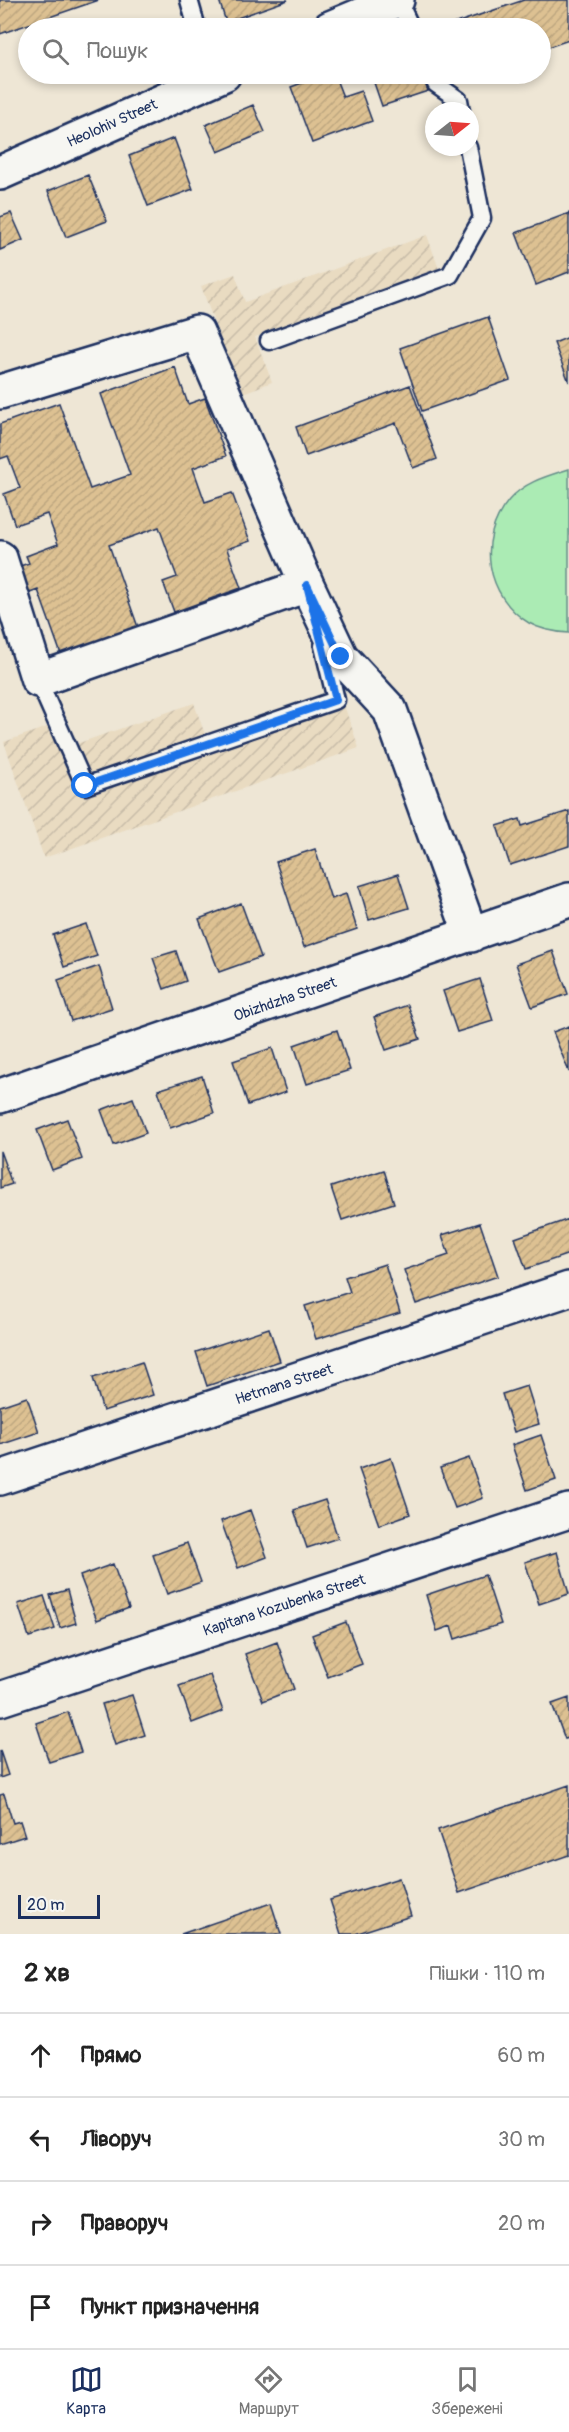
<!DOCTYPE html>
<html lang="uk">
<head>
<meta charset="utf-8">
<style>
  :root { --surface:#fff; --page:#f2f2f2; --text:#222; --muted:#767676; --line:#e0e0e0; --accent:#1b2f5e }
  body { margin:0; font-family:Pangolin,sans-serif; background:var(--page); color:var(--text) }
  .compass { position:absolute; left:425px; top:102px; width:54px; height:54px; border-radius:50%; background:var(--surface); box-shadow:0 3px 9px #0003; rotate:73deg }
  .scale { position:absolute; left:18px; bottom:15px; width:82px; box-sizing:border-box; padding-left:6px; border:3px solid #1b2f5e; border-top:0; font-size:16px; line-height:21px; white-space:nowrap; color:#1b2f5e; -webkit-text-stroke:4px #f6f6f2; paint-order:stroke }
  .stop { position:absolute; width:18px; height:18px; margin:-14px; border:4px solid #1a73e8; border-radius:50%; background:#fff }
  .stop.end { background:#1a73e8; border-color:#fff; box-shadow:0 2px 6px #0008 }
  .list { margin:0; padding:0; list-style:none }
  h2 { display:flex; justify-content:space-between; align-items:center; height:78px; margin:0; padding:0 24px; font-size:26px }
  h2 small { font-size:20px; font-weight:400; color:var(--muted) }
  .list li { display:grid; grid-template-columns:39px 1fr auto; gap:18px; align-items:center; box-sizing:border-box; height:84px; padding:0 24px; border-top:2px solid var(--line) }
  .list b { display:block; font-size:22px; white-space:nowrap }
  .list em { font-size:20px; font-style:normal; color:var(--muted) }
  .icon { flex:none; width:33px; height:33px; fill:none; stroke:currentColor; stroke-width:2; stroke-linecap:round; stroke-linejoin:round }
  .map { position:relative; flex:none; width:569px; height:1934px; overflow:hidden }
  .search { position:absolute; background:var(--surface); box-shadow:0 3px 9px #0003; left:18px; right:18px; top:18px; height:66px; display:flex; align-items:center; gap:15px; box-sizing:border-box; padding:0 21px; border-radius:33px; color:var(--muted); font-size:22px }
  .sheet { height:414px; background:var(--surface) }
  nav { display:flex; justify-content:space-around; align-items:center; box-sizing:border-box; height:84px; border-top:2px solid var(--line); background:var(--surface); font-size:16px; color:var(--muted) }
  nav a { display:grid; justify-items:center; gap:3px }
  nav .on { color:var(--accent) }
  .map>svg:first-child { display:block }
  .industrial { fill:url(#industrial-furrows) }
  .pitch { fill:#abebb4; stroke:#638d89; stroke-width:1.5 }
  .building { fill:url(#building-hatch); stroke:#1b2f5e; stroke-width:1.5 }
  .lines { fill:none; stroke-linecap:round; stroke-linejoin:round }
  .lane-casing { stroke:#1b2f5e; stroke-width:21 }
  .street-casing { stroke:#1b2f5e; stroke-width:38 }
  .lane { stroke:#f6f6f2; stroke-width:16 }
  .street { stroke:#f6f6f2; stroke-width:33 }
  .route { stroke:#1a73e8; stroke-width:8 }
  .labels { text-anchor:middle; stroke-width:4.5; stroke-linejoin:round; paint-order:stroke }
  .street-label { font-size:15px; fill:#1b2f5e; stroke:#f6f6f2 }
</style>
</head>
<body>
<div class="map">
<svg width="569" height="1934" viewBox="0 0 569 1934">
  <defs>
    <pattern id="industrial-furrows" width="10" height="10" patternUnits="userSpaceOnUse" patternTransform="scale(1.5)"><rect width="10" height="10" fill="#e9dbc1"/><path d="M-1 1l2-2M0 10L10 0M9 11l2-2" fill="none" stroke="#c7bca8"/></pattern>
    <pattern id="building-hatch" width="6" height="6" patternUnits="userSpaceOnUse" patternTransform="scale(1.5)"><rect width="6" height="6" fill="#ddc192"/><path d="M-1 1l2-2M0 6l6-6M5 7l2-2" fill="none" stroke="#bda680"/></pattern>
  </defs>
  <rect width="100%" height="100%" fill="#eee6d5"/>
  <filter id="ink" filterUnits="userSpaceOnUse"><feTurbulence type="fractalNoise" baseFrequency=".0167" numOctaves="2"/><feDisplacementMap in="SourceGraphic" scale="12" xChannelSelector="R" yChannelSelector="G"/><feConvolveMatrix kernelMatrix="1 2 1 2 8 2 1 2 1" color-interpolation-filters="sRGB"/></filter>
  <g filter="url(#ink)">
    <path class="industrial" d="M427,235L439,269L255,337L272,382L240,394L201,286L235,274L245,302Z
      M194,703L211,752L344,705L359,748L44,858L4,742L50,726L59,750Z"/>
    <path class="pitch" d="M569,469V633C555,632 541,630 529,623C486,597 476,539 509,500C524,482 547,476 569,469Z"/>
    <path class="building" d="M0,0H99L0,34Z
      M219,0H288L226,22Z
      M524,0H569V40L540,50V28H441Z
      M326,74H334L343,97L361,91L372,121L312,143L291,87Z
      M371,74H422L428,91L382,106Z
      M253,105L265,132L218,152L206,125Z
      M174,138L193,189L148,206L129,156Z
      M88,175L107,221L66,237L48,191Z
      M11,213L23,240L0,250V217Z
      M569,213V272L536,285L516,233Z
      M488,317L510,380L422,411L400,348Z
      M569,337V382L554,343Z
      M175,367L188,404L205,398L226,456L193,468L205,502L232,493L250,541L227,549L241,588L174,612L163,582L177,577L159,527L109,545L139,630L62,657L38,590L27,594L17,567L29,563L26,556L58,544L47,514L15,525L4,494L20,488L8,456L0,459V424L59,403L90,489L130,475L101,394Z
      M410,385L437,459L413,468L396,423L306,456L296,427Z
      M569,811V846L510,865L497,826L520,819L522,826Z
      M315,849L331,899L346,894L357,929L304,947L276,862Z
      M398,874L409,908L369,920L359,886Z
      M241,903L261,957L219,972L199,919Z
      M86,924L97,956L64,967L53,935Z
      M176,951L186,981L164,989L153,958Z
      M553,951L568,994L532,1007L516,964Z
      M99,966L112,1008L71,1021L58,980Z
      M480,979L493,1021L457,1032L443,991Z
      M408,1005L420,1039L386,1050L374,1017Z
      M569,1026V1072L553,1032Z
      M337,1030L350,1070L307,1084L294,1045Z
      M272,1048L286,1092L248,1105L233,1061Z
      M202,1076L214,1113L170,1128L158,1090Z
      M133,1098L146,1133L114,1145L101,1110Z
      M67,1119L82,1159L52,1170L37,1130Z
      M0,1151L12,1184L0,1188Z
      M384,1170L394,1203L342,1220L331,1187Z
      M569,1219V1254L526,1269L515,1238Z
      M480,1223L498,1276L416,1304L404,1270L449,1255L442,1235Z
      M385,1264L400,1313L316,1339L305,1306L350,1292L345,1277Z
      M269,1328L280,1361L207,1386L196,1352Z
      M142,1362L153,1395L103,1411L93,1378Z
      M527,1386L539,1424L514,1432L502,1394Z
      M27,1397L39,1432L0,1445V1406Z
      M541,1435L556,1480L527,1490L512,1445Z
      M391,1458L410,1514L379,1525L359,1469Z
      M469,1458L483,1498L455,1508L440,1468Z
      M325,1500L338,1538L307,1548L294,1510Z
      M250,1510L267,1557L238,1568L221,1521Z
      M187,1543L201,1582L167,1594L153,1555Z
      M557,1552L569,1594L539,1604L525,1562Z
      M113,1564L129,1608L97,1620L80,1576Z
      M485,1575L501,1624L455,1639L451,1626L437,1631L426,1595Z
      M67,1590L76,1623L60,1628L50,1595Z
      M44,1596L55,1629L29,1637L18,1604Z
      M346,1622L362,1664L328,1677L312,1635Z
      M277,1642L294,1689L263,1701L245,1654Z
      M210,1675L223,1711L192,1723L179,1686Z
      M132,1695L145,1735L115,1745L102,1704Z
      M569,1698V1738L565,1739L552,1704Z
      M68,1712L81,1752L49,1762L36,1723Z
      M0,1751L8,1775L0,1778Z
      M569,1785V1855L459,1893L438,1830Z
      M4,1794L13,1823L20,1821L25,1836L0,1844V1795Z
      M399,1878L411,1916L355,1934H341L330,1900Z
      M271,1903L281,1934H181Z"/>
    <g class="lines">
      <g class="lane-casing">
        <path id="lane" d="M189,0L197,28
          M398,0L411,28
          M432,74L436,84L459,100L461,111
          M269,341L450,275L482,218L468,147
          M38,680L85,786L336,700L323,646"/>
      </g>
      <g class="street-casing">
        <path id="street" d="M330,28L397,0
          M0,173L224,74
          M0,392L197,332L307,585L341,657L390,710L471,935
          M0,558L38,680L307,585
          M0,1096L569,900
          M0,1478L569,1289
          M0,1699L569,1511"/>
      </g>
      <use href="#lane" class="lane"/>
      <use href="#street" class="street"/>
    </g>
  </g>
  <g class="lines" filter="url(#ink)">
    <path class="route" d="M85,786L336,700L307,585L341,657"/>
  </g>
  <g class="labels">
    <g class="street-label">
      <text transform="translate(112 123) rotate(-24)" y="5">Heolohiv Street</text>
      <text transform="translate(285 999) rotate(-19)" y="5">Obizhdzha Street</text>
      <text transform="translate(284 1384) rotate(-18)" y="5">Hetmana Street</text>
      <text transform="translate(284 1605) rotate(-18)" y="5">Kapitana Kozubenka Street</text>
    </g>
  </g>
</svg>
<svg class="compass" viewBox="-18 -18 36 36"><path d="M0-13l5 13h-10z" fill="#e53935"/><path d="M0 13l5-13h-10z" fill="#767676"/></svg>
<div class="scale">20 m</div>
<div class="stop" style="left:85px;top:786px"></div>
<div class="stop end" style="left:341px;top:657px"></div>
<div class="search"><svg class="icon" aria-label="search" viewBox="0 0 24 24"><circle cx="10" cy="10" r="6"/><path d="M15 15l6 6"/></svg>Пошук</div>
</div>
<section class="sheet">
<h2>2 хв<small>Пішки · 110 m</small></h2>
<ul class="list">
<li><svg class="icon" aria-label="ahead" viewBox="0 0 24 24"><path d="M12 20V5M6 11l6-6 6 6"/></svg><div><b>Прямо</b></div><em>60 m</em></li>
<li><svg class="icon" aria-label="left" viewBox="0 0 24 24"><path d="M17 20v-9H6M10 6l-5 5 5 5"/></svg><div><b>Ліворуч</b></div><em>30 m</em></li>
<li><svg class="icon" aria-label="right" viewBox="0 0 24 24"><path d="M7 20v-9h11M14 6l5 5-5 5"/></svg><div><b>Праворуч</b></div><em>20 m</em></li>
<li><svg class="icon" aria-label="arrive" viewBox="0 0 24 24"><path d="M6 21V4h12l-3 4 3 4H6"/></svg><div><b>Пункт призначення</b></div></li>
</ul>
</section>
<nav>
<a class="on"><svg class="icon" aria-label="map" viewBox="0 0 24 24"><path d="M3 6l6-2 6 2 6-2v14l-6 2-6-2-6 2zM9 4v14M15 6v14"/></svg>Карта</a>
<a><svg class="icon" aria-label="directions" viewBox="0 0 24 24"><path d="M12 3l9 9-9 9-9-9zM9 14v-3h6M13 9l2 2-2 2"/></svg>Маршрут</a>
<a><svg class="icon" aria-label="saved" viewBox="0 0 24 24"><path d="M7 4h10v16l-5-4-5 4z"/></svg>Збережені</a>
</nav>
</body>
</html>
